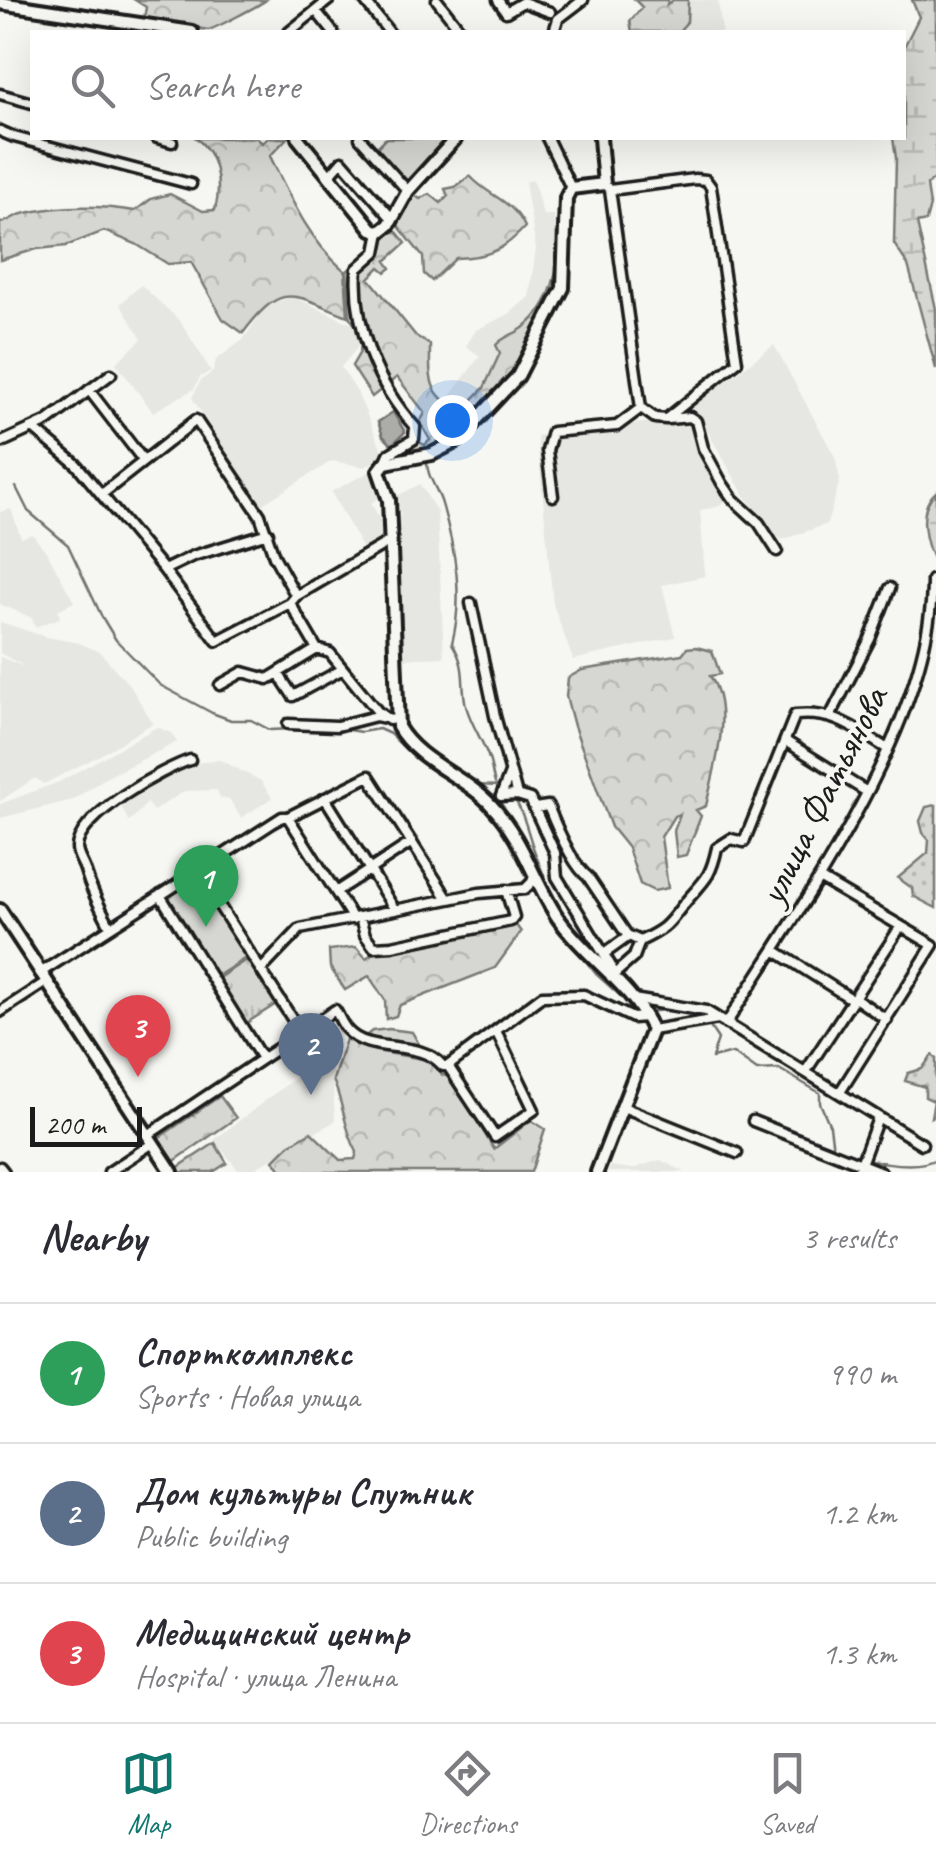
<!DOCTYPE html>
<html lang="en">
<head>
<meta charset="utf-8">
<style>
  :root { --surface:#fff; --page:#f2f2f3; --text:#2b2b33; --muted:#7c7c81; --line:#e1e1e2; --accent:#0f766e }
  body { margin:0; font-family:Caveat,sans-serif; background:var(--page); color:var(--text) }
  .scale { position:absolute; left:30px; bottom:25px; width:112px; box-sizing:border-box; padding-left:10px; border:5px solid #1c1c1c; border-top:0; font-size:28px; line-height:35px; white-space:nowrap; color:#1c1c1c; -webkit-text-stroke:8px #f6f6f2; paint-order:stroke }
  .you { position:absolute; left:452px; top:420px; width:35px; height:35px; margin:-25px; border:8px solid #fff; border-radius:50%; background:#1a73e8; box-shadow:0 0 0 15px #1a73e833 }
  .badge { display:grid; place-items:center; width:65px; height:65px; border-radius:50%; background:var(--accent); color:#fff; font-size:32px; font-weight:700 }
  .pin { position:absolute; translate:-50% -82px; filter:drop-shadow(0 2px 5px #0008) }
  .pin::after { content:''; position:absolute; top:52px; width:35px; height:30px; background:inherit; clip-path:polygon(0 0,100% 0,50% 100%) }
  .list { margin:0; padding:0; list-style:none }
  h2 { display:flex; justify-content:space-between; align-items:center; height:130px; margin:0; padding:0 40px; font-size:42px }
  h2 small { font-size:32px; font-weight:400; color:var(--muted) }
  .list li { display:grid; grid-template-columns:65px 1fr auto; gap:30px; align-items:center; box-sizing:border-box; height:140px; padding:0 40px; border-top:2px solid var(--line) }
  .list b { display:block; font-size:38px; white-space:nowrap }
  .list p { margin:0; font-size:32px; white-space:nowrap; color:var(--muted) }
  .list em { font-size:32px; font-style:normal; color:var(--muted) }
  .icon { flex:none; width:55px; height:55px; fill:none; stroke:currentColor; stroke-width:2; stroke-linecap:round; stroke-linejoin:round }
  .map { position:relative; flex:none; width:936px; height:1172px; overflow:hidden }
  .search { position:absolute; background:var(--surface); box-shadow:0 10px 40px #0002; left:30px; right:30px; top:30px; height:110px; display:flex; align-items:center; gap:25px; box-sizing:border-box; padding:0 35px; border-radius:0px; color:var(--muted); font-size:38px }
  .sheet { height:550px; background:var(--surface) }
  nav { display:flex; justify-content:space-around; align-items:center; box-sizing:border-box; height:140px; border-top:2px solid var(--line); background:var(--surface); font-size:28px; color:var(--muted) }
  nav a { display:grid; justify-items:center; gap:5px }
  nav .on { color:var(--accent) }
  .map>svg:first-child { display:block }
  .built { fill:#e6e6e2 }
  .grass { fill:url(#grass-dots); stroke:#797977; stroke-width:2.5 }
  .forest { fill:url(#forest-crowns); stroke:#797977; stroke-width:2.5 }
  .wetland { fill:url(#wetland-marsh); stroke:#797977; stroke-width:2.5 }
  .park { fill:url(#park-tufts); stroke:#797977; stroke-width:2.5 }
  .garden { fill:#d6d6d2; stroke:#797977; stroke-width:2.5 }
  .water { fill:#acaca9; stroke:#727271; stroke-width:2.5 }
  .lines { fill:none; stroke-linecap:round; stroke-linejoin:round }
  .stream { stroke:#727271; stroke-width:2.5 }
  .minor-casing { stroke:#1c1c1c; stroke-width:15 }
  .major-casing { stroke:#1c1c1c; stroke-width:18 }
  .minor { stroke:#f6f6f2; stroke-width:8 }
  .major { stroke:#f6f6f2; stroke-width:10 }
  .labels { text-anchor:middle; stroke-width:8; stroke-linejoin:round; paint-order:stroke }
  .street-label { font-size:40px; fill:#1c1c1c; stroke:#f6f6f2 }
</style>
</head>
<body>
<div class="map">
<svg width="936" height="1172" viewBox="0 0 936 1172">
  <defs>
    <pattern id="grass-dots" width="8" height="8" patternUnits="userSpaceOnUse" patternTransform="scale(2.5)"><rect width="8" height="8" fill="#d6d6d2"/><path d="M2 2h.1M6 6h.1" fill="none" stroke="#b7b7b4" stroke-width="1.8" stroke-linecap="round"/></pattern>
    <pattern id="forest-crowns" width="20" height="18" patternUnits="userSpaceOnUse" patternTransform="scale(2.5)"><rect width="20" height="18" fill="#d6d6d2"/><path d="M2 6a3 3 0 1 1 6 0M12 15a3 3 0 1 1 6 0" fill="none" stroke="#b7b7b4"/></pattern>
    <pattern id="wetland-marsh" width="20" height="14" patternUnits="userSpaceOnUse" patternTransform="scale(2.5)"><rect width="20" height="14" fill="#d6d6d2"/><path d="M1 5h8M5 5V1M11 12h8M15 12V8" fill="none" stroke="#b7b7b4"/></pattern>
    <pattern id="park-tufts" width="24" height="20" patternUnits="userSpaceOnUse" patternTransform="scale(2.5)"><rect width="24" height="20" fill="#d6d6d2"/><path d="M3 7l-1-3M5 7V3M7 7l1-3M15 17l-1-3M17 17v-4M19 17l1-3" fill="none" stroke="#b7b7b4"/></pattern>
  </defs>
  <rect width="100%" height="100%" fill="#f6f6f2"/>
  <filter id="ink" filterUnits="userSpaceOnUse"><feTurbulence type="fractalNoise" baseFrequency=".01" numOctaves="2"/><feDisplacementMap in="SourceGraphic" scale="20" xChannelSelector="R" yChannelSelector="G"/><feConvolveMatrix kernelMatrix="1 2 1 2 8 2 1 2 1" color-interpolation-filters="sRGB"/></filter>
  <g filter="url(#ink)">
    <path class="built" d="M682,0H718L722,32H682Z
      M533,180L543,215H554L557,241L552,289L544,309L532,321L495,344L499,353L483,388L461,410L446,401L480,356L466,346L476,330L509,314L529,297L536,249L525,182Z
      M141,285L180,321L211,371L200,377L194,389L153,412L116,363L142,339L120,304Z
      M294,297L352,324L360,334L358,347L341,367L357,392L384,455L365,467L332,461L261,505L192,398L201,380L213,372L216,360L243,340L267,304Z
      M774,345L835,457L840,480L827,524L782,540L770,531L743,493L693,406Z
      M681,414L695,415L721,473L726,501L717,507L700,510L705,576L662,585L675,637L573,660L553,604L537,436L667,420Z
      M371,471L386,493L371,503L388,534L364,551L331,492Z
      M420,484L437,512L444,657L398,659V550L391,534L396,530L401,515L397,496Z
      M11,509L21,538L32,534L48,554L74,602L58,610L60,618L35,627L32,618L0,604V512Z
      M0,622L46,637L79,643L100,652L130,686L153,723L102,754L44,784L35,778L0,801V657L25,667L0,653Z
      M157,727L171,733L177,742L105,778L73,800L0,818V804L59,782Z
      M220,760L261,781L272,798L241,818L230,800L220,798L217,790L185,791L153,811L147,803L129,822L121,806L188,764Z
      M333,1019L341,1035L332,1068L335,1121L249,1172H240L214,1140L320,1059L304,1036Z
      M660,1160L685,1172H608L611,1166L632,1169Z"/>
    <path class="grass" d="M936,805V908L913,896L912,888L898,878L928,853L929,840L923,833L920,821L926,807Z
      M932,1055L936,1058V1114L931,1117L934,1101L925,1097V1087L905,1081L908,1073L922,1069Z"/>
    <path class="forest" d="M135,0H266C260,5 214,29 208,30L144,19L146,7Z
      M635,0H668L667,5L673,0H688L687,22L678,32H632L630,21L642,7Z
      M196,138H257L262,143L268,138H287L270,156C290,197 309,241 345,271L348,316C292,294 283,280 243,333L223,319L191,262L168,264L136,244L104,231L66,246L37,249L0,260V223C9,222 13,216 22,214C59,205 98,205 135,211L151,199L170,194L203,211L215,210C222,184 217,154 196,138Z
      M470,176C489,197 513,200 525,227C503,251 488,257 456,258L432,281L424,274L423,257L397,224L403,206L413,194L420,199L430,194L441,203L448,196L445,189L455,187Z
      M388,232H397L406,243L386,261L391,268L386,272L380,267L369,278L416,336L430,345C430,378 427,395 461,411L484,388L500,353L496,345C504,336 514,335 523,328C552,306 561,268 557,232L562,234L564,273L550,316L528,344L517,374L449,440L421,452L392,457L415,440L425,445L430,440L420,422L425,413L397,377L372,397L352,366L360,352L362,334L350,318L347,271L384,240Z
      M696,647L712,651L720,674L710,676C734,710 714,769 706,806L696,810L701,816L686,855L677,857L674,831L680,814L674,816L661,837L668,888L654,891L640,884L628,848L611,827L574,726L566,696L568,678L582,670L682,654L687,648Z
      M516,925L521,932L495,968L400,1005L396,1016L386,1019L385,1000L369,976L345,990L330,967L329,950L356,947L366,958L375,952Z
      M389,1029L412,1032L420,1046L378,1040L367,1035L372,1031Z
      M346,1039L376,1051L435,1061L442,1075L450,1077L494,1149L531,1120L545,1129L531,1172H282L274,1160L289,1145L311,1132L340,1160L355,1159L357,1152C344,1129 344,1105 333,1080Z
      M220,1096L236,1118L173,1162L157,1139Z
      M215,1143L227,1163L213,1172H179L177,1168Z"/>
    <path class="wetland" d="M912,0H936V178L927,185L930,206L926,221L917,223L936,309V369L908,265L894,244L896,158L893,138H904V47L919,17Z
      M936,492V564C925,545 916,509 936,492Z"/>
    <path class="park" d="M249,958L276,1004L245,1024L217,979Z"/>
    <path class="garden" d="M386,138H450L409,185L377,147Z
      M197,876L247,957L216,977L164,896Z"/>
    <path class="water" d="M393,412L405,432L392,445L383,436L378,422Z"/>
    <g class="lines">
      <path class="stream" d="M427,460C426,476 438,489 442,504C455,549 464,597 452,643C468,670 460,680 466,706C471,725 484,742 489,759C492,767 492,775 495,783
        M16,487L28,511L68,545L102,617L116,640L160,685L212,713L231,720H251L270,730L314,728
        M342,729L361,732L379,729L390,734L414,757L451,780
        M473,785L500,786
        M507,789C523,807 526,828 534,850C540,868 549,886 556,904
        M566,936L596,974L635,1009
        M647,1012L674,1009
        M696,1013L702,1015L718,1039L712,1058L733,1053L757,1070L779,1069L820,1093V1103L830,1126L833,1149C859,1159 913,1172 936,1159"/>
      <g class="minor-casing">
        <path id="minor" d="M364,0L389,32
          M437,0L462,32
          M498,0L506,12L523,2L550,12
          M316,11L333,32
          M289,32L329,0
          M554,32L558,19L583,0
          M0,94L32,103
          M0,131L14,137L191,184
          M157,138L172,142
          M360,138L408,191
          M547,138L571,188
          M329,176L342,161L389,215
          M604,184L610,190L641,408L655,418L666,419L737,362L711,187L706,180L695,179L610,190
          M380,232L376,252L357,269C353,326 377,385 415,427L414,439L389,454L385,463
          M89,390L143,460
          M668,419L690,417L696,421L703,448L722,483L733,499L759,523L777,551
          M34,429L76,464L164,570L217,641L290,603L296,596L390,541
          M0,443L48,421L111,374
          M102,494L196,420L260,515L274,556L296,596
          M553,496L547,451L552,432L617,426L641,408
          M164,570L193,556L268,533
          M290,603L317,649L330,653L378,712L389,720L395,719
          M471,603L495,716L517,795L530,799L555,853L557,877L611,966V977
          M278,673L293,696L343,669
          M220,685L243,672L268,679L317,649
          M831,715L870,639L890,588
          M288,724L337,726L376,716L385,718
          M787,742L867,792
          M510,773L501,796L517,795
          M325,798L395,910
          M535,808L548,806C556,826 572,865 588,877L627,935L640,941
          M288,817L353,919
          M197,871L300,1031
          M819,878L933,945L840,1092
          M337,891L412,842
          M160,895L261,1057
          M360,918L365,935L374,947L392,946L511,921L514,917L506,890
          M110,926C100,907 91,890 85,870C83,863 77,856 77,848C77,816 163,769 190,760
          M640,941C672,926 668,922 689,898C707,878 711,875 717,848L731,839L744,842L795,715C837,711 854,729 888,749
          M774,950L853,1000
          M604,954L629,936
          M261,970L300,929L479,893L525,889L532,882L534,876
          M40,973L282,817H288L369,776L448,899
          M611,977L634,957L640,941
          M855,998L887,1020
          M633,999L706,1011L922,1144
          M0,1012L46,982
          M726,1024C801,906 933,722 932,580
          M652,1030L718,1019
          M448,1066L542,996L584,995L633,1018L645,1017
          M806,1071L901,926
          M623,1107L737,1153
          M753,1121L881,1172
          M148,1135L335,1010C339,1016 342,1025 347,1030C369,1056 419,1037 443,1066H448L495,1137L534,1110L496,1031
          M0,1167L4,1172
          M109,1172L153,1143
          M858,1172L878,1118"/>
      </g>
      <g class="major-casing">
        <path id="major" d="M0,3L192,32
          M298,138L372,229L380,232L389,225L408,191L456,138
          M0,910L172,1172
          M597,1172L652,1030C633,985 586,958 558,918C534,882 523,839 492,806C465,776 418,762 398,727L389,500L379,471L385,463L432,454L457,441L518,376L563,288L566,198L571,188L604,184L600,138"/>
      </g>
      <use href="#minor" class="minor"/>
      <use href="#major" class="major"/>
    </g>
  </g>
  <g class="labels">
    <g class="street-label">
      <text transform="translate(822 795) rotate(-63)" y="14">улица Фатьянова</text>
    </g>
  </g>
</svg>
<div class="scale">200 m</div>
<div class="you"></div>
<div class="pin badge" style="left:206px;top:927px;background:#2e9e5b">1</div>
<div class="pin badge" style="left:311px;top:1095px;background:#5c6f8a">2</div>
<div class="pin badge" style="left:138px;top:1077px;background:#e0444e">3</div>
<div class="search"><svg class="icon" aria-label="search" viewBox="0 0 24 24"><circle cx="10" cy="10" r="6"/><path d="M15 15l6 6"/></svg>Search here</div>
</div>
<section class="sheet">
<h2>Nearby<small>3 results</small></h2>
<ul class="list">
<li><span class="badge" style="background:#2e9e5b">1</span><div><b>Спорткомплекс</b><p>Sports · Новая улица</p></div><em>990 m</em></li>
<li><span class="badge" style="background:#5c6f8a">2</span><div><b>Дом культуры Спутник</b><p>Public building</p></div><em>1.2 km</em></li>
<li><span class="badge" style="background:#e0444e">3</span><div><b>Медицинский центр</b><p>Hospital · улица Ленина</p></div><em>1.3 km</em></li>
</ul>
</section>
<nav>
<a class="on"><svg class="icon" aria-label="map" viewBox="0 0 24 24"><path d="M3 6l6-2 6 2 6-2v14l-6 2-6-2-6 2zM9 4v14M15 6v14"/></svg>Map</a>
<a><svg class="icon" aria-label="directions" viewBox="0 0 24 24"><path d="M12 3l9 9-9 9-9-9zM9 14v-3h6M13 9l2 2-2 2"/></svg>Directions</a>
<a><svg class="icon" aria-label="saved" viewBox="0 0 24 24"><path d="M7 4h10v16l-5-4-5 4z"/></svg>Saved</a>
</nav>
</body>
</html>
